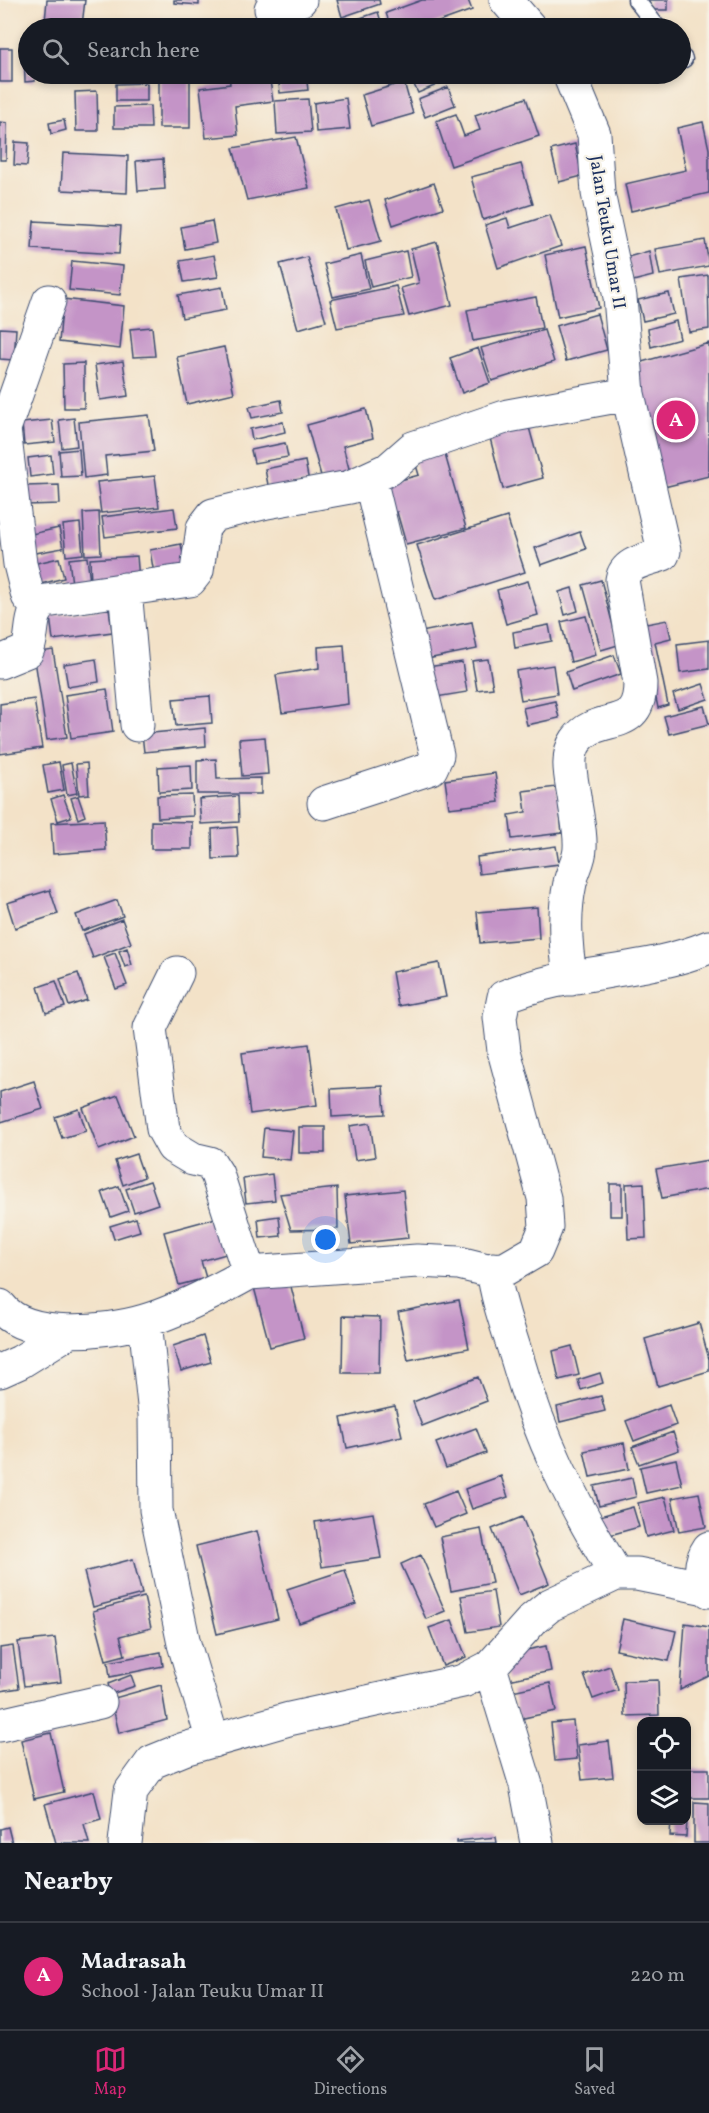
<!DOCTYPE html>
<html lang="en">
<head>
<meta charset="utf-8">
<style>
  :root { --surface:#171b24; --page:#20242c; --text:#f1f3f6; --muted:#9ea1a6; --line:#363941; --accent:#db2777 }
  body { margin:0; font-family:Vollkorn,serif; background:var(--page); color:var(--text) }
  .controls { position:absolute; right:18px; bottom:18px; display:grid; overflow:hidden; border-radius:12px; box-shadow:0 3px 9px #0003 }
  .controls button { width:54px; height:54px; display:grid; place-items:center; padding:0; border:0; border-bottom:2px solid var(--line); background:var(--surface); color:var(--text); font:30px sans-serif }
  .you { position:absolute; left:326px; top:1240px; width:21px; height:21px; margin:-15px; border:4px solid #fff; border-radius:50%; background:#1a73e8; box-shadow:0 0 0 9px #1a73e833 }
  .badge { display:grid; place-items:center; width:39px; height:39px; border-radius:50%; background:var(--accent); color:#fff; font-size:20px; font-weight:700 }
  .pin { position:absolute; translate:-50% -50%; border:3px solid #fff; box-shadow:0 2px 6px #0006 }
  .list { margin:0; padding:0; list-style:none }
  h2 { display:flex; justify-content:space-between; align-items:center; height:78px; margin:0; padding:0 24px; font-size:26px }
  h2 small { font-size:20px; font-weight:400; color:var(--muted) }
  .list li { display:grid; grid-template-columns:39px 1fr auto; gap:18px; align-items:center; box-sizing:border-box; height:108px; padding:0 24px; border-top:2px solid var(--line) }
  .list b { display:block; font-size:22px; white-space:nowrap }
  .list p { margin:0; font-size:20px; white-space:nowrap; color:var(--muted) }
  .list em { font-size:20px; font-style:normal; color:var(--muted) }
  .icon { flex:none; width:33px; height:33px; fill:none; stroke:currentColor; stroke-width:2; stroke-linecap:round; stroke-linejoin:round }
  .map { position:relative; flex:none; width:709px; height:1843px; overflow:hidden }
  .search { position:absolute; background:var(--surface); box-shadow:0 3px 9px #0003; left:18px; right:18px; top:18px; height:66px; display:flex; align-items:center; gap:15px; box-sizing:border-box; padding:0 21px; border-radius:33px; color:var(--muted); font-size:22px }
  .sheet { height:186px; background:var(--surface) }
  nav { display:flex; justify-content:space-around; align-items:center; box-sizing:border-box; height:84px; border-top:2px solid var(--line); background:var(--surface); font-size:16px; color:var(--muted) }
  nav a { display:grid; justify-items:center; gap:3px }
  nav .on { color:var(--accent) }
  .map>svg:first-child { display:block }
  .building { fill:#c494c7 }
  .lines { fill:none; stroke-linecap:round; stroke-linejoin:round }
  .service-casing { stroke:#3b4a6e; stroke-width:19 }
  .minor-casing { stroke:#3b4a6e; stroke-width:35 }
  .service { stroke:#fff; stroke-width:16 }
  .minor { stroke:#fff; stroke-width:33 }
  .labels { text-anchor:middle; stroke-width:4.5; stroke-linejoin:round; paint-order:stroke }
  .street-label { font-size:18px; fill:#1b2f5e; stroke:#f7f3e8 }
</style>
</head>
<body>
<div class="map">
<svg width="709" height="1843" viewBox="0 0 709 1843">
  <rect width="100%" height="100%" fill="#f7f3e8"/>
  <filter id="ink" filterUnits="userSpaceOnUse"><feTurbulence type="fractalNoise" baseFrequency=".0167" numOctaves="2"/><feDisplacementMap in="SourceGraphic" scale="12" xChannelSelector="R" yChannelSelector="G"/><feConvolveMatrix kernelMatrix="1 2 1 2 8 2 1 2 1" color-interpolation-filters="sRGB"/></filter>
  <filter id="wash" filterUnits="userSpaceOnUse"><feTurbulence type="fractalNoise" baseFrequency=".008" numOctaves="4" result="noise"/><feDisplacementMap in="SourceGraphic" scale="24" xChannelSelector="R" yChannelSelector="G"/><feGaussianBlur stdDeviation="1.35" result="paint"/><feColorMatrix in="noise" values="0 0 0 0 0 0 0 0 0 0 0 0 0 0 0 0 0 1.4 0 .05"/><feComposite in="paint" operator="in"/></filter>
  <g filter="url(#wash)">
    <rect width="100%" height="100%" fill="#f3e2c8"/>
    <g id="blocks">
      <path class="building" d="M47,0H85L82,25L45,21Z
        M174,0H199V5L174,3Z
        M337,0H379L380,4L342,17Z
        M422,0H468L472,10L433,24L434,28H391L386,13Z
        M649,0H668V10H649Z
        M378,12L383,28H348L346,23Z
        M28,46V74H34L35,81L25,82L24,47Z
        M0,48H12V82H0Z
        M159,74H190V128H159Z
        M229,74H269L273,101L235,106L238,135L206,138L200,88L230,84Z
        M278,74H306L308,90L280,93Z
        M314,74H347L317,81Z
        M409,74H462L418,93Z
        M404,82L413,114L371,126L362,95Z
        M147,83V101H116V84Z
        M448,87L455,105L425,117L418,99Z
        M97,91L98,131H76L75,92Z
        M346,98L350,129L316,132L314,103Z
        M526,98L539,136L451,166L436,121L456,114L464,136L480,130L475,115Z
        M308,99L311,132L277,134L275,101Z
        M150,106L151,128H114V107Z
        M64,120L66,130L51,134L49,123Z
        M0,122L7,123L6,160H0Z
        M703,122L709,149V193L631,211L625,184L686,170L677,128Z
        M296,137L309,188L247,200L233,148Z
        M15,142L29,143L27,166L14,165Z
        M575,144L582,176L559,182L551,150Z
        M63,153L128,156L127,193L61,190Z
        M163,159L165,189L138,191L136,161Z
        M521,164L533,204L483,220L471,177Z
        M434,183L443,208L393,225L385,200Z
        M369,200L381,241L346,250L336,209Z
        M550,215L561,246L498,268L485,225L507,218L510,228Z
        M34,221L121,226L119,254L32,249Z
        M212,221L216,243L185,249L181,227Z
        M705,240L709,266L660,275L655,249Z
        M437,242L452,305L409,316L401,288L419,283L411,249Z
        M586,246L599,308L558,317L545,255Z
        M406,251L411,277L371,287L365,261Z
        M649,251L653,276L633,281L628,257Z
        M214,255L218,277L184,282L180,261Z
        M361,255L369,289L333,297L324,264Z
        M307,257L326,321L298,329L280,264Z
        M72,261L123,266L120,295L69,290Z
        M708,275L709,329L689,332L681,279Z
        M396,286L404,316L337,328L330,300Z
        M222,287L226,310L182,318L178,295Z
        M669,293L674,314L643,321L638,300Z
        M536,297L542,328L473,341L467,310Z
        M63,299L124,306L120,349L59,342Z
        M597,314L607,350L566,361L556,326Z
        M676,321L680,339L651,347L648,329Z
        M152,327L155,356L133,357L130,329Z
        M0,328L16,329L14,360L0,359Z
        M544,330L554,362L492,381L481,348Z
        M709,343V476L660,488L631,365Z
        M224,347L234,393L187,404L177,357Z
        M478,348L490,383L462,393L450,358Z
        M123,361L128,396L100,400L95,365Z
        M84,363V408H64L63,364Z
        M281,400L283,412L252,418L249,407Z
        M366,409L373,438L343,446L351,476L323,483L307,425Z
        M149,415L154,451L105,456L107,475L84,478L79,422Z
        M74,418L77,446L62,448L59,420Z
        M52,420L55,442L24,445L22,423Z
        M527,420L543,478L503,489L488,430Z
        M283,422L285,432L252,440L250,429Z
        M285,443L288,457L254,463L251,450Z
        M442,444L466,528L406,544L397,512L387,515L379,486L419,475L412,452Z
        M79,449L81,476L61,477L59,451Z
        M51,455L53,474L30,477L28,458Z
        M305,461L309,482L269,490L265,469Z
        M155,476L159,507L101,513L97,482Z
        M59,485L60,504L26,505V486Z
        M174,508L177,528L105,537L102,517Z
        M99,512L101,554L85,555L83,513Z
        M507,517L525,572L435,600L417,545Z
        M80,523L83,554L66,556L63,525Z
        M59,528L63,548L30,554L27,535Z
        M580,532L586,549L541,565L535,548Z
        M181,544L186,569L154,574L150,550Z
        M137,556L139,580L91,583L90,559Z
        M87,557L91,591L73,593L69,559Z
        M59,558L64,578L33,586L28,565Z
        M601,580L618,645L601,650L583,585Z
        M528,581L538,615L506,624L497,590Z
        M572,588L578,611L565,615L559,592Z
        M109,608L112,632L53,640L50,616Z
        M586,616L596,655L571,662L561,622Z
        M667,620L671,638L655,642L668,705L658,708L641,625Z
        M472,622L477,649L422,660L416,633Z
        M549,625L552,641L515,648L513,632Z
        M709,640V669L680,673L677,644Z
        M344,645L348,704L282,713L276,675L319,668L318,647Z
        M53,650L67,737L47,740L34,653Z
        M614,655L621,674L572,691L566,672Z
        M96,659L99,682L68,687L64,664Z
        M488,659L493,688L477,690L472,661Z
        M462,662L467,692L424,699L420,668Z
        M553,665L557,694L521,700L516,671Z
        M703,684L708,699L678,709L673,694Z
        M107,689L113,732L71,738L65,695Z
        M210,696L212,723L176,726L173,699Z
        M34,699L42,748L0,754V704Z
        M555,701L559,718L527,725L523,708Z
        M704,706L709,724L669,734L664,716Z
        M205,728L206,746L144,752L142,734Z
        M265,737L268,774L242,776L239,739Z
        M216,759L217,779L261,778V794H197V760Z
        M59,762L64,790L48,793L43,765Z
        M71,763L77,793L67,795L62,765Z
        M87,763L89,794L79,795L76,764Z
        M191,765L192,790L159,792L158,767Z
        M495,773L499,802L449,808L445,780Z
        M557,787L562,833L512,839L509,815L526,812L523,791Z
        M63,795L71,817L58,821L51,799Z
        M192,795L193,816L158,818L157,796Z
        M78,796L85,816L78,819L71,798Z
        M238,796L239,822L201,824L199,799Z
        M104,820L106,850L53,854L51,823Z
        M151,821L192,822V849H151Z
        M237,827L239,858L213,859L212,829Z
        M556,846L559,864L479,874L477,857Z
        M50,890L58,914L15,928L7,903Z
        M117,900L123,916L82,931L76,915Z
        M537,907L539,938L480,943L477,912Z
        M122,919L131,943L93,958L84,934Z
        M127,948L132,965L125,967L119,951Z
        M115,953L127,985L116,989L104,957Z
        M439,963L446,997L398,1006L392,972Z
        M78,973L87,1000L69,1006L60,979Z
        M56,981L65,1007L46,1013L38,987Z
        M309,1044L317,1105L250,1114L242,1053Z
        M34,1081L43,1109L1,1122L0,1092Z
        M383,1086L385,1114L332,1117L331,1089Z
        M118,1095L134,1136L99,1150L83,1108Z
        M79,1109L86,1131L62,1138L55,1117Z
        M370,1123L375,1157L355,1160L350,1126Z
        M299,1127H325V1153H299Z
        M264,1128L293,1131L290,1160L261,1157Z
        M136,1154L144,1177L123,1185L115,1161Z
        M709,1160V1189L662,1198L656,1169Z
        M272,1174L275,1200L246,1203L243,1178Z
        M150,1181L158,1204L134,1212L126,1189Z
        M644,1183L646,1238L628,1239L626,1184Z
        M610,1184H622V1216H610Z
        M119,1186L128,1211L111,1217L102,1192Z
        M337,1188L338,1229L291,1230L280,1194Z
        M403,1190L408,1238L351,1244L345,1196Z
        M279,1216L281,1236L260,1238L258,1219Z
        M136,1218L140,1231L114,1239L110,1226Z
        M216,1218L226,1254L201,1261L206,1278L179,1285L164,1232Z
        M287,1271L304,1338L270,1347L252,1280Z
        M459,1300L469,1348L408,1360L398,1312Z
        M343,1316L380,1317L379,1373H342Z
        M699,1323L709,1359V1371L658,1386L645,1339Z
        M203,1336L211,1362L181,1371L173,1346Z
        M572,1346L579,1375L559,1380L553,1351Z
        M600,1373L603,1383L581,1390L578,1380Z
        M478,1377L487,1401L422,1426L413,1402Z
        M601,1396L605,1411L560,1422L557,1407Z
        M669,1405L676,1425L634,1441L626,1421Z
        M395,1406L402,1436L347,1448L341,1418Z
        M476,1428L486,1453L446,1468L436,1443Z
        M673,1432L679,1450L639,1464L632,1447Z
        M624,1443L629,1469L590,1477L584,1451Z
        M676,1459L682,1485L646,1493L640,1467Z
        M501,1476L508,1497L472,1509L465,1489Z
        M632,1478L636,1497L599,1506L594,1486Z
        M456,1491L466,1514L434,1527L424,1504Z
        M699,1493L706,1527L679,1532L672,1498Z
        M665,1497L674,1530L646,1537L638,1503Z
        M633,1507L639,1527L606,1536L600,1516Z
        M373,1513L381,1558L322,1567L315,1522Z
        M522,1517L549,1583L519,1595L492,1529Z
        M481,1529L492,1583L451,1591L440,1537Z
        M257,1531L278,1619L217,1634L196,1546Z
        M421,1555L445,1611L426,1619L401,1564Z
        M133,1559L142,1594L93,1607L84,1572Z
        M345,1570L356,1604L299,1623L287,1589Z
        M493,1591L499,1627L468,1632L461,1596Z
        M144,1597L151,1628L120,1636L125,1655L106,1660L93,1611Z
        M623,1619L676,1631L669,1661L616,1650Z
        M452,1620L466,1657L443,1666L429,1628Z
        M685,1623L709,1627V1676L680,1690Z
        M55,1638L61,1682L24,1686L18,1642Z
        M13,1646L19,1688L0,1691V1648Z
        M546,1646L551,1671L508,1680L503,1655Z
        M161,1652L163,1666L110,1677L108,1662Z
        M610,1666L618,1690L593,1699L584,1675Z
        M131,1675L135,1686L111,1694L108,1684Z
        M658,1680L659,1715L625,1716L624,1681Z
        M550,1683L556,1711L519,1719L512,1691Z
        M161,1685L167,1720L119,1733L111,1699Z
        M573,1721L577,1759L555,1761L551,1723Z
        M51,1733L64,1792L34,1799L21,1740Z
        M609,1741L613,1777L582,1780L578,1745Z
        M687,1769H709V1798H688Z
        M94,1791L101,1819L84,1824L89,1843H56L45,1804Z
        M694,1802L709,1803V1843H694Z
        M671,1820H687L686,1837L670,1836Z
        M8,1827L12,1843H0V1829Z
        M496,1837L497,1843H457V1841Z"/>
    </g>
  </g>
  <g filter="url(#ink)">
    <use href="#blocks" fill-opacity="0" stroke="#3b4a6e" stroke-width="1.5"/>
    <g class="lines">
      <g class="service-casing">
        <path id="service" d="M636,0L658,28
          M680,55L684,59"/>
      </g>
      <g class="minor-casing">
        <path id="minor" d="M506,0L530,28
          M271,9L300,0
          M569,74L594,134L598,193L620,297L628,394L664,551L663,554C647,560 625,562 622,580L640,683C640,736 598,710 576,741C564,758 573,784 575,803C577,817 581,834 580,848C580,860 572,872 570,883C563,915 565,947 571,979
          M125,589L137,725
          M37,607L28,596L20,564L4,429L49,301
          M0,662L27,651C35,633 27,613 46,601L190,580L197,571L203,528L213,515L267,502L350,487L389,469L413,448L508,416L628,394
          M324,803L431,768L437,755L370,479
          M177,973L150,1028L163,1129L173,1147L193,1159L210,1163L217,1174L249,1273
          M493,1269C497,1300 508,1328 517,1358C540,1439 572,1502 616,1574
          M0,1306C26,1341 107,1332 144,1321C173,1313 223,1288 249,1273L417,1261L459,1263L487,1270L505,1269L536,1251L546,1227L544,1198L504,1051L500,1017L504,997C569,969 644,974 709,947
          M145,1321L155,1415L156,1510L184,1644L213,1741
          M0,1371L20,1362L70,1331
          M709,1548C700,1561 698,1578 709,1591
          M490,1667L526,1785L537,1843
          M0,1725L100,1702
          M125,1843L131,1791L152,1762L184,1749L289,1719L463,1681L490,1667L533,1619L550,1605L616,1574H637L706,1588"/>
      </g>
      <use href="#service" class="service"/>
      <use href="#minor" class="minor"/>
    </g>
  </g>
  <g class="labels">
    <g class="street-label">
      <text transform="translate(608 232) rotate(81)" y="6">Jalan Teuku Umar II</text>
    </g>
  </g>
</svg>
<div class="controls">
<button><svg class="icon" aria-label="locate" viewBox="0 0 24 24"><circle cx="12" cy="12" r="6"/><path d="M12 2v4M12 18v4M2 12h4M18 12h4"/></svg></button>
<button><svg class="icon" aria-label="layers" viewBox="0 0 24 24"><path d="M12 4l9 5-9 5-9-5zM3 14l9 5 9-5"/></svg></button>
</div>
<div class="you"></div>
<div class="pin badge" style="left:676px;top:420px">A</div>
<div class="search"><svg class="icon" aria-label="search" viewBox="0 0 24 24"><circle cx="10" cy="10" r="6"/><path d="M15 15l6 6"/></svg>Search here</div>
</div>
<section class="sheet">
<h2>Nearby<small></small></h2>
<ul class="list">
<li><span class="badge">A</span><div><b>Madrasah</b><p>School · Jalan Teuku Umar II</p></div><em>220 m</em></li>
</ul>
</section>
<nav>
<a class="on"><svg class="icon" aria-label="map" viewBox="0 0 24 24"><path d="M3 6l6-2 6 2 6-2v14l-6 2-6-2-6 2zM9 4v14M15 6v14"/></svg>Map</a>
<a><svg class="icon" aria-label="directions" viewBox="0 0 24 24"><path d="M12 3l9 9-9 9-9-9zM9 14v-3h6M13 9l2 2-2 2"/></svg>Directions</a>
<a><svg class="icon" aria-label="saved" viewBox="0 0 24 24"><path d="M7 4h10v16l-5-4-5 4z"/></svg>Saved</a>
</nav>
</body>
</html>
